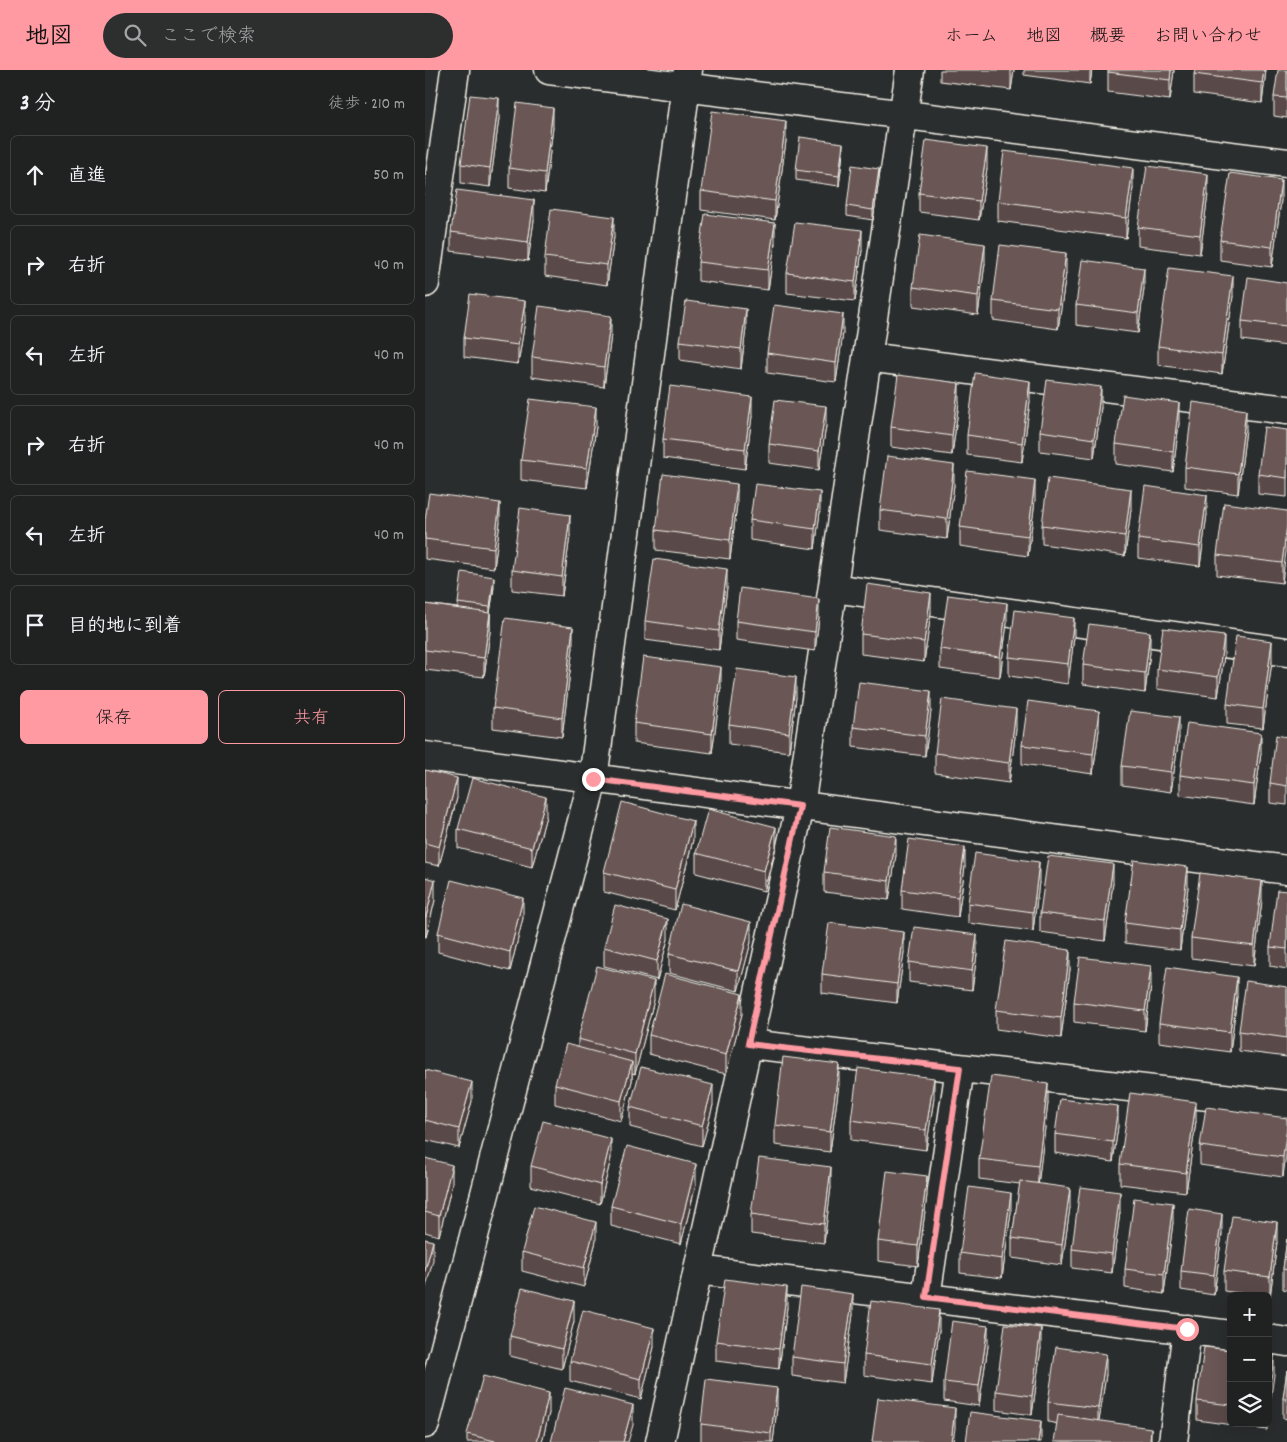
<!DOCTYPE html>
<html lang="ja">
<head>
<meta charset="utf-8">
<style>
  :root { --surface:#202222; --page:#2d2f2f; --text:#f1f3f6; --muted:#a2a4a5; --line:#3d3f40; --accent:#ff9aa2 }
  body { margin:0; font-family:Dekko,"Klee One",sans-serif; background:var(--page); color:var(--text) }
  .controls { position:absolute; right:15px; bottom:15px; display:grid; overflow:hidden; border-radius:8px; box-shadow:0 5px 20px #0002 }
  .controls button { width:45px; height:45px; display:grid; place-items:center; padding:0; border:0; border-bottom:1px solid var(--line); background:var(--surface); color:var(--text); font:25px sans-serif }
  .stop { position:absolute; width:15px; height:15px; margin:-11px; border:4px solid #ff9aa2; border-radius:50%; background:#fff }
  .stop.end { background:#ff9aa2; border-color:#fff; box-shadow:0 1px 5px #0008 }
  .list { margin:0; padding:0; list-style:none }
  h2 { display:flex; justify-content:space-between; align-items:center; height:65px; margin:0; padding:0 20px; font-size:21px }
  h2 small { font-size:16px; font-weight:400; color:var(--muted) }
  .list li { display:grid; grid-template-columns:32px 1fr auto; gap:15px; align-items:center; box-sizing:border-box; height:80px; margin:0 10px 10px; padding:0 10px; border:1px solid var(--line); border-radius:8px }
  .list b { display:block; font-size:19px; white-space:nowrap }
  .list em { font-size:16px; font-style:normal; color:var(--muted) }
  .actions { display:flex; gap:10px; padding:15px 20px }
  .actions a { flex:1; padding:11px 0; border:1px solid var(--accent); border-radius:8px; text-align:center; font-size:18px; color:var(--accent) }
  .actions .main { background:var(--accent); color:#111 }
  .icon { flex:none; width:28px; height:28px; fill:none; stroke:currentColor; stroke-width:2; stroke-linecap:round; stroke-linejoin:round }
  .map { position:relative; flex:none; width:862px; height:1372px; overflow:hidden }
  header { display:flex; align-items:center; gap:30px; box-sizing:border-box; height:70px; padding:0 25px; background:var(--accent); color:#111 }
  header strong { font-size:24px }
  nav { display:flex; gap:28px; margin-inline-start:auto; font-size:18px }
  .search { width:350px; height:45px; background:var(--page); display:flex; align-items:center; gap:12px; box-sizing:border-box; padding:0 18px; border-radius:28px; color:var(--muted); font-size:19px }
  main { display:flex }
  aside { flex:1; background:var(--surface) }
  .map>svg:first-child { display:block }
  .lines { fill:none; stroke-linecap:round; stroke-linejoin:round }
  .minor-casing { stroke:#f4f1e8; stroke-width:31 }
  .minor { stroke:#2a2d2e; stroke-width:28 }
  .wall { fill:#5a4a49; stroke:#f4f1e8 }
  .shaded-wall { fill:#4a3c3c; stroke:#f4f1e8 }
  .building { fill:#695655; stroke:#f4f1e8 }
  .route { stroke:#ff9aa2; stroke-width:6 }
</style>
</head>
<body>
<header>
<strong>地図</strong>
<div class="search"><svg class="icon" aria-label="search" viewBox="0 0 24 24"><circle cx="10" cy="10" r="6"/><path d="M15 15l6 6"/></svg>ここで検索</div>
<nav><a>ホーム</a><a>地図</a><a>概要</a><a>お問い合わせ</a></nav>
</header>
<main>
<aside>
<h2>3 分<small>徒歩 · 210 m</small></h2>
<ul class="list">
<li><svg class="icon" aria-label="ahead" viewBox="0 0 24 24"><path d="M12 20V5M6 11l6-6 6 6"/></svg><div><b>直進</b></div><em>50 m</em></li>
<li><svg class="icon" aria-label="right" viewBox="0 0 24 24"><path d="M7 20v-9h11M14 6l5 5-5 5"/></svg><div><b>右折</b></div><em>40 m</em></li>
<li><svg class="icon" aria-label="left" viewBox="0 0 24 24"><path d="M17 20v-9H6M10 6l-5 5 5 5"/></svg><div><b>左折</b></div><em>40 m</em></li>
<li><svg class="icon" aria-label="right" viewBox="0 0 24 24"><path d="M7 20v-9h11M14 6l5 5-5 5"/></svg><div><b>右折</b></div><em>40 m</em></li>
<li><svg class="icon" aria-label="left" viewBox="0 0 24 24"><path d="M17 20v-9H6M10 6l-5 5 5 5"/></svg><div><b>左折</b></div><em>40 m</em></li>
<li><svg class="icon" aria-label="arrive" viewBox="0 0 24 24"><path d="M6 21V4h12l-3 4 3 4H6"/></svg><div><b>目的地に到着</b></div></li>
</ul>
<div class="actions"><a class="main">保存</a><a>共有</a></div>
</aside>
<div class="map">
<svg width="862" height="1372" viewBox="0 0 862 1372">
  <rect width="100%" height="100%" fill="#2a2d2e"/>
  <filter id="ink" filterUnits="userSpaceOnUse"><feTurbulence type="fractalNoise" baseFrequency=".02" numOctaves="2"/><feDisplacementMap in="SourceGraphic" scale="10" xChannelSelector="R" yChannelSelector="G"/><feConvolveMatrix kernelMatrix="1 2 1 2 8 2 1 2 1" color-interpolation-filters="sRGB"/></filter>
  <g filter="url(#ink)">
    <g class="lines">
      <g class="minor-casing">
        <path id="minor" d="M124,0L862,93
          M0,213L30,0
          M442,287L862,340
          M408,518L862,582
          M0,686L862,800
          M323,974L862,1035
          M273,1200L806,1265
          M501,1227L535,998
          M843,1269L862,1272
          M0,1354L168,709L263,0
          M235,1372L375,736L485,0
          M748,1372L762,1259"/>
      </g>
      <use href="#minor" class="minor"/>
    </g>
    <path class="wall" d="M515,0H589L586,20L515,11Z
      M599,0H667L665,14L599,5Z
      M749,0L745,30L683,22V2Z
      M841,0L837,33L769,24V4Z
      M862,0V48L849,46V27Z
      M74,48L65,117L36,113V94Z
      M128,57L120,123L84,118V98Z
      M361,71L350,150L276,140V121Z
      M418,83L414,116L371,110V100Z
      M562,98L554,150L494,142V123Z
      M454,109L448,150L422,146V136Z
      M708,118L701,168L573,151V131Z
      M783,124L775,184L713,176V157Z
      M856,130L847,197L795,190V170Z
      M109,150L103,191L26,181V162Z
      M189,167L182,215L120,206V187Z
      M350,173L343,220L273,211V192Z
      M437,180L430,231L362,223V203Z
      M560,193L553,245L488,236V217Z
      M641,203L633,259L568,250V231Z
      M862,213V276L817,270V251Z
      M719,218L713,263L651,255V235Z
      M808,226L797,304L733,295V276Z
      M100,251L93,294L39,287V268Z
      M321,258L316,299L255,290V271Z
      M418,263L411,312L342,303V283Z
      M186,265L179,317L107,307V287Z
      M605,331L597,392L542,385V365Z
      M534,332L527,385L466,377V357Z
      M676,337L669,388L615,381V361Z
      M327,346L320,399L238,388V369Z
      M754,353L748,402L691,394V374Z
      M401,356L394,400L344,393V374Z
      M171,357L162,418L96,410V390Z
      M821,359L813,424L760,417V397Z
      M862,360V427L833,424V404Z
      M529,415L522,469L455,460V440Z
      M610,430L603,486L535,476V457Z
      M312,434L305,489L231,480V460Z
      M706,439L700,486L617,474V455Z
      M862,441L857,513L792,505V485Z
      M395,442L390,479L325,470V450Z
      M782,444L775,496L713,488V469Z
      M0,451L75,452L69,498L0,489Z
      M145,465L137,526L87,520V500Z
      M69,517L65,543V562L59,607L0,600V534L33,538V533Z
      M302,518L294,580L220,570V551Z
      M506,542L499,592L436,584V564Z
      M394,548L390,581L311,570V551Z
      M582,553L575,607L515,599V579Z
      M649,567L643,614L584,606V587Z
      M148,577L137,667L68,658V638Z
      M725,582L720,623L658,614V595Z
      M799,586L793,627L732,619V599Z
      M847,591L838,658L802,654V634Z
      M296,617L287,683L209,673V653Z
      M371,627L364,682L304,674V654Z
      M506,641L500,686L428,677V657Z
      M591,659L584,713L510,703V683Z
      M674,660L668,704L597,694V675Z
      M754,667L746,722L697,715V696Z
      M862,667V735L845,733V713Z
      M836,683L829,735L755,725V705Z
      M0,700L32,728L14,796L0,793Z
      M121,746L107,797L33,778V759Z
      M268,770L250,840L179,822V802Z
      M351,776L339,821L271,803V783Z
      M471,785L464,830L399,822V802Z
      M540,796L533,847L477,839V820Z
      M0,807L10,830L1,867H0Z
      M614,812L608,861L543,853V833Z
      M688,813L680,871L615,862V843Z
      M763,817L755,880L700,873V853Z
      M862,821V899L845,896V877Z
      M837,830L829,896L766,888V868Z
      M98,848L85,901L13,882V863Z
      M243,869L232,910L179,896V877Z
      M326,872L313,921L244,903V884Z
      M479,882L472,933L397,923V904Z
      M552,884L547,920L484,912V892Z
      M645,899L636,968L571,959V940Z
      M726,916L720,961L649,952V932Z
      M862,917V987L814,981V961Z
      M812,926L805,982L734,972V953Z
      M229,930L210,1004L207,1003V1011L196,1051L130,1034V1014L153,977V969Z
      M317,944L301,1004L224,984V965Z
      M0,1000L47,1031L34,1078L0,1070Z
      M414,1014L405,1082L350,1075V1055Z
      M509,1028L501,1080L426,1070V1050Z
      M623,1033L613,1113L645,1137L637,1195L587,1188V1168L595,1114L554,1109V1089Z
      M288,1035L277,1076L205,1057V1037Z
      M862,1048L858,1107L775,1095V1076Z
      M771,1051L761,1122L695,1114V1094Z
      M693,1056L688,1092L630,1083V1064Z
      M0,1088L27,1114L14,1166L0,1162Z
      M186,1088L175,1134L106,1116V1096Z
      M271,1114L256,1174L186,1156V1136Z
      M406,1117L399,1173L326,1164V1144Z
      M502,1125L493,1196L453,1191V1171Z
      M586,1142L577,1208L535,1203V1183Z
      M695,1142L687,1203L647,1198V1179Z
      M748,1152L739,1224L700,1218V1199Z
      M797,1163L789,1225L756,1220V1201Z
      M862,1169V1220L858,1219V1199Z
      M171,1171L159,1217L97,1201V1182Z
      M852,1172L845,1227L799,1221V1201Z
      M362,1237L354,1299L291,1291V1271Z
      M428,1244L418,1313L367,1306V1287Z
      M149,1251L137,1299L85,1286V1266Z
      M514,1260L507,1314L439,1305V1285Z
      M563,1276L554,1336L519,1331V1312Z
      M229,1277L216,1329L145,1311V1291Z
      M616,1278L607,1345L571,1340V1321Z
      M806,1280V1353H842V1360L772,1350V1331Z
      M862,1300V1349L858,1348V1329Z
      M681,1304L674,1351L726,1372L623,1352V1332Z
      M352,1338L348,1372H276V1354Z
      M124,1343L117,1372H42V1364Z"/>
    <path class="shaded-wall" d="M586,0H589L586,20Z
      M665,0H667L665,14Z
      M746,0H749L745,30V10Z
      M839,0H841L837,33V13Z
      M74,28V48L65,117V98Z
      M128,38V57L120,123V103Z
      M361,51V71L350,150V131Z
      M418,73V83L414,116V106Z
      M562,78V98L554,150V131Z
      M708,98V118L701,168V148Z
      M454,99V109L448,150V140Z
      M783,104V124L775,184V165Z
      M856,110V130L847,197V177Z
      M109,130V150L103,191V172Z
      M189,147V167L182,215V195Z
      M350,153V173L343,220V200Z
      M437,160V180L430,231V212Z
      M560,174V193L553,245V226Z
      M641,183V203L633,259V239Z
      M719,198V218L713,263V243Z
      M808,206V226L797,304V285Z
      M100,231V251L93,294V275Z
      M321,239V258L316,299V279Z
      M418,244V263L411,312V293Z
      M186,246V265L179,317V297Z
      M605,311V331L597,392V373Z
      M534,313V332L527,385V366Z
      M676,317V337L669,388V369Z
      M327,327V346L320,399V379Z
      M754,333V353L748,402V382Z
      M401,336V356L394,400V381Z
      M171,337V357L162,418V398Z
      M821,340V359L813,424V404Z
      M529,395V415L522,469V449Z
      M610,410V430L603,486V466Z
      M312,414V434L305,489V470Z
      M706,419V439L700,486V466Z
      M395,422V442L390,479V459Z
      M782,425V444L775,496V477Z
      M75,433V452L69,498V478Z
      M145,445V465L137,526V507Z
      M862,455V474L857,513V493Z
      M302,499V518L294,580V561Z
      M69,507V517L65,543V562L59,607V588L65,546V537Z
      M506,523V542L499,592V572Z
      M394,529V548L390,581V562Z
      M582,533V553L575,607V587Z
      M649,548V567L643,614V594Z
      M148,557V577L137,667V648Z
      M725,562V582L720,623V603Z
      M799,566V586L793,627V607Z
      M847,571V591L838,658V639Z
      M296,597V617L287,683V664Z
      M371,607V627L364,682V663Z
      M506,621V641L500,686V666Z
      M591,639V659L584,713V693Z
      M674,641V660L668,704V684Z
      M754,647V667L746,722V702Z
      M836,663V683L829,735V715Z
      M32,708V728L14,796V777Z
      M121,727V746L107,797V778Z
      M268,751V770L250,840V820Z
      M351,757V776L339,821V801Z
      M471,766V785L464,830V811Z
      M540,777V796L533,847V827Z
      M614,792V812L608,861V842Z
      M688,794V813L680,871V851Z
      M763,797V817L755,880V860Z
      M10,810V830L1,867V847Z
      M837,811V830L829,896V876Z
      M98,828V848L85,901V882Z
      M243,849V869L232,910V891Z
      M326,852V872L313,921V901Z
      M479,862V882L472,933V914Z
      M552,865V884L547,920V901Z
      M645,880V899L636,968V948Z
      M726,896V916L720,961V941Z
      M812,907V926L805,982V962Z
      M229,911V930L210,1004V984Z
      M317,924V944L301,1004V985Z
      M207,992V1011L196,1051V1031Z
      M414,994V1014L405,1082V1062Z
      M509,1008V1028L501,1080V1060Z
      M47,1012V1031L34,1078V1059Z
      M623,1014V1033L613,1116V1096Z
      M288,1015V1035L277,1076V1056Z
      M771,1032V1051L761,1122V1103Z
      M693,1036V1056L688,1092V1072Z
      M862,1057V1077L858,1107V1087Z
      M186,1069V1088L175,1134V1115Z
      M271,1094V1114L256,1174V1154Z
      M27,1095V1114L14,1166V1146Z
      M406,1097V1117L399,1173V1154Z
      M502,1106V1125L493,1196V1176Z
      M645,1118V1137L637,1195V1175Z
      M695,1122V1142L687,1203V1184Z
      M586,1123V1142L577,1208V1189Z
      M748,1133V1152L739,1224V1204Z
      M797,1144V1163L789,1225V1205Z
      M171,1152V1171L159,1217V1198Z
      M852,1152V1172L845,1227V1207Z
      M8,1171V1190L0,1221V1201Z
      M362,1217V1237L354,1299V1279Z
      M428,1224V1244L418,1313V1294Z
      M149,1231V1251L137,1299V1279Z
      M514,1240V1260L507,1314V1294Z
      M563,1256V1276L554,1336V1316Z
      M229,1258V1277L216,1329V1309Z
      M616,1258V1278L607,1345V1326Z
      M681,1284V1304L673,1358V1338Z
      M849,1285V1305L843,1347V1327Z
      M352,1318V1338L348,1372H346V1363Z
      M124,1323V1343L117,1372H112Z
      M208,1335V1355L203,1372H198Z
      M530,1338V1358L528,1372H526Z
      M616,1351V1372H613Z
      M726,1358V1372H725Z"/>
    <path class="building" d="M683,0H746L745,10L683,2Z
      M770,0H839L837,13L769,4Z
      M853,0H862V28L849,27Z
      M45,25L74,28L65,98L36,94Z
      M92,33L128,38L120,103L84,98Z
      M287,41L361,51L350,131L276,121Z
      M375,67L418,73L414,106L371,100Z
      M501,70L562,78L554,131L494,123Z
      M579,81L708,98L701,148L573,131Z
      M427,95L454,99L448,140L422,136Z
      M722,96L783,104L775,165L713,157Z
      M805,103L856,110L847,177L795,170Z
      M32,120L109,130L103,172L26,162Z
      M126,139L189,147L182,195L120,187Z
      M280,144L350,153L343,200L273,192Z
      M370,152L437,160L430,212L362,203Z
      M495,165L560,174L553,226L488,217Z
      M575,175L641,183L633,239L568,231Z
      M657,190L719,198L713,243L651,235Z
      M744,198L808,206L797,285L733,276Z
      M823,207L862,213V256L817,251Z
      M45,224L100,231L93,275L39,268Z
      M261,231L321,239L316,279L255,271Z
      M349,235L418,244L411,293L342,283Z
      M114,236L186,246L179,297L107,287Z
      M550,303L605,311L597,373L542,365Z
      M473,305L534,313L527,366L466,357Z
      M622,310L676,317L669,369L615,361Z
      M245,316L327,327L320,379L238,369Z
      M698,325L754,333L748,382L691,374Z
      M105,329L171,337L162,398L96,390Z
      M350,330L401,336L394,381L344,374Z
      M768,332L821,340L813,404L760,397Z
      M839,357L862,360V408L833,404Z
      M462,386L529,395L522,449L455,440Z
      M542,401L610,410L603,466L535,457Z
      M238,404L312,414L305,470L231,460Z
      M623,408L706,419L700,466L617,455Z
      M330,414L395,422L390,459L325,450Z
      M720,416L782,425L775,477L713,469Z
      M4,423L75,433L69,478L0,469V451Z
      M799,433L862,441V455L857,493L792,485Z
      M95,438L145,445L137,507L87,500Z
      M229,489L302,499L294,561L220,551Z
      M37,502L69,507L65,537L33,533Z
      M442,514L506,523L499,572L436,564Z
      M315,518L394,529L390,562L311,551Z
      M523,525L582,533L575,587L515,579Z
      M0,534L65,543L59,588L0,580Z
      M590,540L649,548L643,594L584,587Z
      M80,548L148,557L137,648L68,638Z
      M664,554L725,562L720,603L658,595Z
      M738,558L799,566L793,607L732,599Z
      M811,566L847,571L838,639L802,634Z
      M218,587L296,597L287,664L209,653Z
      M312,599L371,607L364,663L304,654Z
      M434,612L506,621L500,666L428,657Z
      M517,629L591,639L584,693L510,683Z
      M603,631L674,641L668,684L597,675Z
      M705,641L754,647L746,702L697,696Z
      M762,653L836,663L829,715L755,705Z
      M851,665L862,667V716L845,713Z
      M0,700L32,708L14,777L0,773Z
      M47,708L121,727L107,778L33,759Z
      M197,732L268,751L250,820L179,802Z
      M283,739L351,757L339,801L271,783Z
      M405,757L471,766L464,811L399,802Z
      M484,769L540,777L533,827L477,820Z
      M550,783L614,792L608,842L543,833Z
      M623,786L688,794L680,851L615,843Z
      M709,790L763,797L755,860L700,853Z
      M775,803L837,811L829,876L766,868Z
      M0,807L10,810L1,847H0Z
      M26,810L98,828L85,882L13,863Z
      M852,820L862,821V879L845,877Z
      M256,834L326,852L313,901L244,884Z
      M190,835L243,849L232,891L179,877Z
      M404,853L479,862L472,914L397,904Z
      M489,857L552,865L547,901L484,892Z
      M581,871L645,880L636,948L571,940Z
      M655,887L726,896L720,941L649,932Z
      M172,896L229,911L210,984L153,969Z
      M742,897L812,907L805,962L734,953Z
      M240,904L317,924L301,985L224,965Z
      M821,911L862,917V968L814,961Z
      M141,974L207,992L196,1031L130,1014Z
      M358,987L414,994L405,1062L350,1055Z
      M216,997L288,1015L277,1056L205,1037Z
      M433,998L509,1008L501,1060L426,1050Z
      M0,1000L47,1012L34,1059L0,1050Z
      M566,1006L623,1014L613,1096L554,1089Z
      M705,1023L771,1032L761,1103L695,1094Z
      M635,1029L693,1036L688,1072L630,1064Z
      M781,1037L862,1048V1057L858,1087L775,1076Z
      M118,1051L186,1069L175,1115L106,1096Z
      M202,1076L271,1094L256,1154L186,1136Z
      M0,1088L27,1095L14,1146L0,1142Z
      M334,1088L406,1097L399,1154L326,1144Z
      M462,1101L502,1106L493,1176L453,1171Z
      M595,1111L645,1118L637,1175L587,1168Z
      M544,1117L586,1123L577,1189L535,1183Z
      M655,1117L695,1122L687,1184L647,1179Z
      M709,1128L748,1133L739,1204L700,1199Z
      M109,1136L171,1152L159,1198L97,1182Z
      M764,1139L797,1144L789,1205L756,1201Z
      M807,1146L852,1152L845,1207L799,1201Z
      M0,1169L8,1171L0,1201Z
      M862,1169V1200L858,1199Z
      M300,1209L362,1217L354,1279L291,1271Z
      M376,1217L428,1224L418,1294L367,1287Z
      M97,1218L149,1231L137,1279L85,1266Z
      M446,1231L514,1240L507,1294L439,1285Z
      M158,1240L229,1258L216,1309L145,1291Z
      M527,1251L563,1256L554,1316L519,1312Z
      M580,1254L616,1258L607,1326L571,1321Z
      M631,1277L681,1284L673,1338L623,1332Z
      M779,1277L806,1280V1335L772,1331Z
      M843,1285H849L843,1327Z
      M862,1300V1329H858Z
      M58,1306L124,1323L112,1372H74L42,1364Z
      M281,1309L352,1318L346,1363L276,1354Z
      M140,1318L208,1335L198,1372H126Z
      M453,1328L530,1338L526,1372H447Z
      M545,1342L616,1351L613,1372H541Z
      M633,1345L726,1358L725,1372H629Z"/>
  </g>
  <g class="lines" filter="url(#ink)">
    <path class="route" d="M168,709L375,736L323,974L535,998L501,1227L762,1259"/>
  </g>
</svg>
<div class="controls">
<button>+</button>
<button>−</button>
<button><svg class="icon" aria-label="layers" viewBox="0 0 24 24"><path d="M12 4l9 5-9 5-9-5zM3 14l9 5 9-5"/></svg></button>
</div>
<div class="stop" style="left:762px;top:1259px"></div>
<div class="stop end" style="left:168px;top:709px"></div>
</div>
</main>
</body>
</html>
